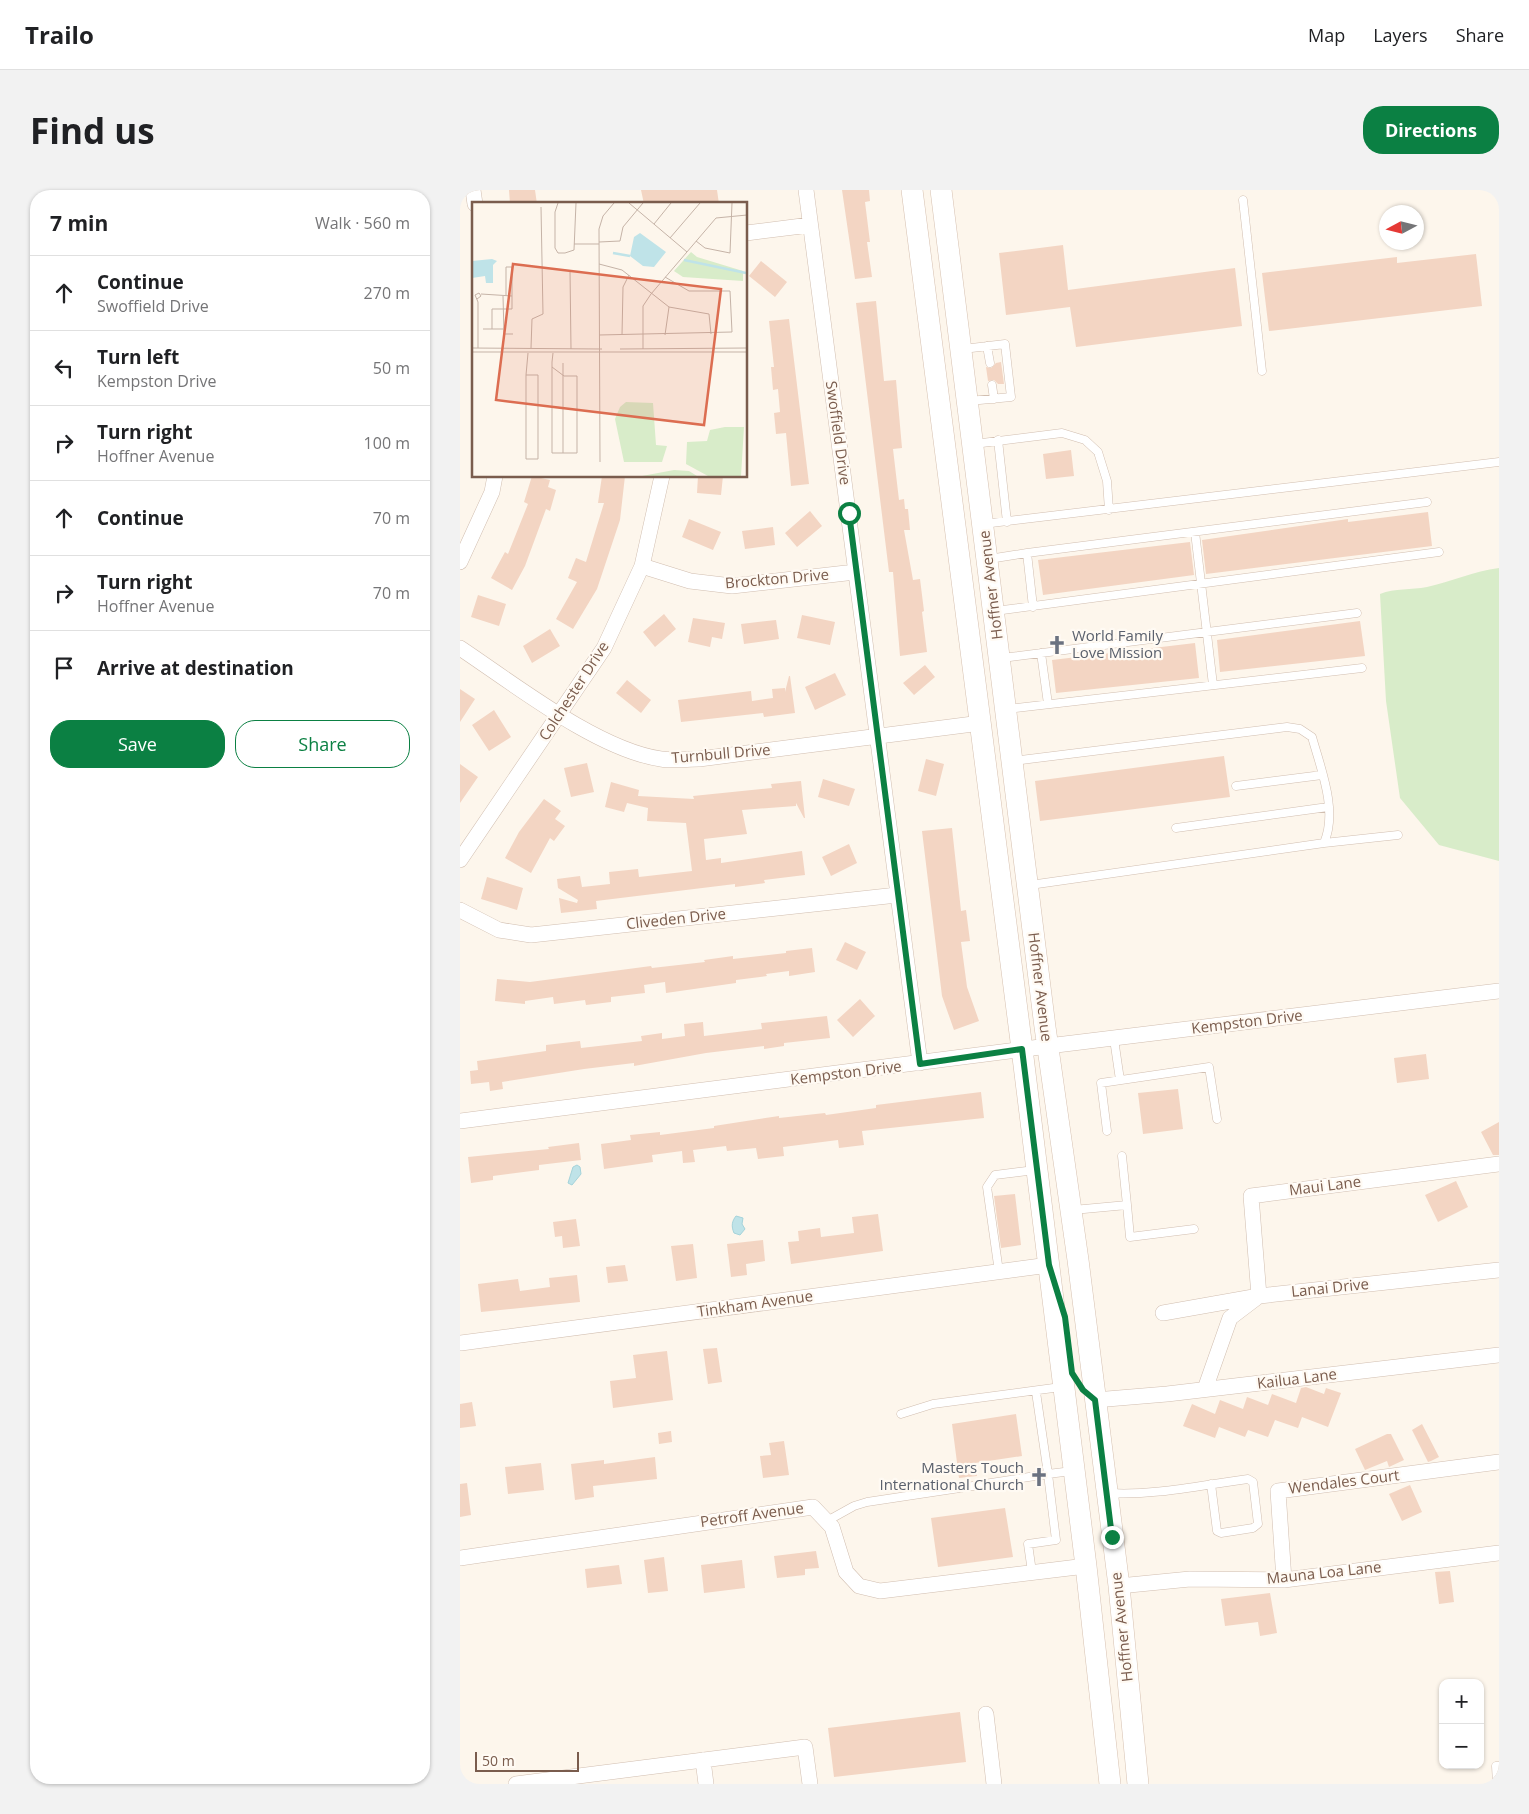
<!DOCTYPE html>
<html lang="en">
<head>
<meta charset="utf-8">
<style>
  :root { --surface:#fff; --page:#f2f2f2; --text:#202124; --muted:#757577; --line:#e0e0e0; --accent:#0b8043 }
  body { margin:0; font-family:"Open Sans",sans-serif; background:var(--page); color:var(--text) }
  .controls { position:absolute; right:15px; bottom:15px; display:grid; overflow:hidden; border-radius:10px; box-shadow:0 1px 4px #0004 }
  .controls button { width:45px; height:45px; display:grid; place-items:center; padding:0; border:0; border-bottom:1px solid var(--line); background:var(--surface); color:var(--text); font:25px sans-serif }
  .compass { position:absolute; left:919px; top:15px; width:45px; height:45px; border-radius:50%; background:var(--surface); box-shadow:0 1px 4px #0004; rotate:263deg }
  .scale { position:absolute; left:15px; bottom:12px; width:104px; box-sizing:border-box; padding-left:5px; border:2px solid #7a5c4d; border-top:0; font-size:14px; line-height:18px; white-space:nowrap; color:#7a5c4d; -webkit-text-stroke:4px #fffaf3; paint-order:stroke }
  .stop { position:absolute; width:15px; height:15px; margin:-11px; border:4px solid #0b8043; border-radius:50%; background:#fff }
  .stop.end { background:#0b8043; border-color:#fff; box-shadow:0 1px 5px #0008 }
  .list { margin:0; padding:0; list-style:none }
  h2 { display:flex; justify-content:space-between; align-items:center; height:65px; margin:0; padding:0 20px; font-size:21px }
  h2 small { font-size:16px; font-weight:400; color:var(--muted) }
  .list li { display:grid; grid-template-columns:32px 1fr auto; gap:15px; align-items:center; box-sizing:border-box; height:75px; padding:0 20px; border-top:1px solid var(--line) }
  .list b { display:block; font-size:19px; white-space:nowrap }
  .list p { margin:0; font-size:16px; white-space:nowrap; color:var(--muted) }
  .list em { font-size:16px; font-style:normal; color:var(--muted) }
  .actions { display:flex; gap:10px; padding:15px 20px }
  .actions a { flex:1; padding:11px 0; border:1px solid var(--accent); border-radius:20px; text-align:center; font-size:18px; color:var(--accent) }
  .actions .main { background:var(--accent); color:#fff }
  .icon { flex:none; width:28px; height:28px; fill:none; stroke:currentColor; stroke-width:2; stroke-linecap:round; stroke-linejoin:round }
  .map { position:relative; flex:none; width:1039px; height:1594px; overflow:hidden; border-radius:20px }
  header { display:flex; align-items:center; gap:30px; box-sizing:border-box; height:70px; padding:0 25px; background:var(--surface); border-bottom:1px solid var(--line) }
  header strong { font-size:24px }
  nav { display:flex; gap:28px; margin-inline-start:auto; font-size:18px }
  .intro { display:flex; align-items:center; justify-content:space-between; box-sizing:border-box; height:120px; padding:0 30px }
  h1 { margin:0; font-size:35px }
  .button { padding:12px 22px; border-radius:20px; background:var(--accent); color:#fff; font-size:18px; font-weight:700 }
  main { display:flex; gap:30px; padding:0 30px }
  aside { flex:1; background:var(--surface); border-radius:20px; box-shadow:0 1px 4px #0004 }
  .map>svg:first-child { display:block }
  .green { fill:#d8ecc9 }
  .water { fill:#bfe3e8; stroke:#a5d3da }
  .building { fill:#f3d5c3 }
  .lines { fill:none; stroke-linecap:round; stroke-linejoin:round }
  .service-casing { stroke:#d1beb0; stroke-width:9 }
  .minor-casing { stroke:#d1beb0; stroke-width:16 }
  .secondary-casing { stroke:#d6c0b0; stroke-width:22 }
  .service { stroke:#fff; stroke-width:8 }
  .minor { stroke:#fff; stroke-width:15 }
  .secondary { stroke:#fff; stroke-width:21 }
  .route { stroke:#0b8043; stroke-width:6 }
  .labels { text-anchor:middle; stroke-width:4.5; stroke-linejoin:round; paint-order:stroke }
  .street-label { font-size:15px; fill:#7a5c4d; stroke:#fffaf3 }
  .worship-label { font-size:15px; fill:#5b616d; stroke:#fffaf3; text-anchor:start }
  .inset-river { fill:none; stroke:#bfe3e8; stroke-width:2.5 }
  .inset-road { fill:none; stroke:#c5b3a7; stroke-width:1 }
  .view { fill:#dc6d51; fill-opacity:0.15; stroke:#dc6d51; stroke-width:2.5 }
  .inset-edge { fill:none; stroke:#7a5c4d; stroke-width:2.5 }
</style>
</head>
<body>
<header>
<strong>Trailo</strong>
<nav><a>Map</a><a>Layers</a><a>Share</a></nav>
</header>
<div class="intro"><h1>Find us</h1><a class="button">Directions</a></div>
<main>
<aside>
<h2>7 min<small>Walk · 560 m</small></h2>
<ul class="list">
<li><svg class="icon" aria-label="ahead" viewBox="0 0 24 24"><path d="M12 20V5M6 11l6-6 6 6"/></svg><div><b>Continue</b><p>Swoffield Drive</p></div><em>270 m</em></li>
<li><svg class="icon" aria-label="left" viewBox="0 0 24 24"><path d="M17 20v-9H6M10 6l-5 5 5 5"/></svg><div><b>Turn left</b><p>Kempston Drive</p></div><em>50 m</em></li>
<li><svg class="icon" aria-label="right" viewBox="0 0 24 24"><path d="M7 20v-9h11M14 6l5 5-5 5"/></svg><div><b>Turn right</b><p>Hoffner Avenue</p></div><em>100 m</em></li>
<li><svg class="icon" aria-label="ahead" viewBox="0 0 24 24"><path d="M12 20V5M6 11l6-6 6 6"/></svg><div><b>Continue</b></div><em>70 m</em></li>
<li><svg class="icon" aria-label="right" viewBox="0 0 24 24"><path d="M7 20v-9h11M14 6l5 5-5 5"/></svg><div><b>Turn right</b><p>Hoffner Avenue</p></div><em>70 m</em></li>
<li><svg class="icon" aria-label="arrive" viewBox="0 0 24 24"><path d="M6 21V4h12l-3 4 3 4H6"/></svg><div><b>Arrive at destination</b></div></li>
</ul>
<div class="actions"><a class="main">Save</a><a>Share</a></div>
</aside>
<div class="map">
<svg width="1039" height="1594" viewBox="0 0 1039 1594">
  <rect width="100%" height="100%" fill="#fdf6ec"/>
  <path class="green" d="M1039,378V671L979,655L940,608L926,511L920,404C935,398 951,400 967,397C991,392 1014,381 1039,378Z"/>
  <path class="water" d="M117,975L120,977L121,984L112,995L108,993L113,977Z
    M276,1026L283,1028L282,1034L285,1039L280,1045L274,1043C271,1036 272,1031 276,1026Z"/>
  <path class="building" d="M49,0H75L77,14H50Z
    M181,0H257L259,14H184Z
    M382,0H409L410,11L405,12L410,52H407L412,87L395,89Z
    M603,55L608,100L775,78L782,136L616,157L610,117L546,125L539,63Z
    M1016,64L1022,116L809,141L802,83L937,67V73Z
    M301,71L327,92L315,107L289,86Z
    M416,111L424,191L436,190L438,213L442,258L433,259L439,310L444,309L445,319H448L450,340H444L453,390L460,389L464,421L462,422L467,462L440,466L433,382H429L396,113Z
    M329,129L349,294L331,296L326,243L316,244L314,223L320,222L318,199L313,200L311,177H314L309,131Z
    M541,172L544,194H538L534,190L528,191L526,177L531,178L536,173Z
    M611,260L614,286L586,289L583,264Z
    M72,286L90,290L88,297L96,300L90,321L86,319L65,376L52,400L31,388L45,362L48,364L68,314L64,312Z
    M142,286H165L160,330L137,399L113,439L96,429L117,392L108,388L116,368L126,372L144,313H138Z
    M238,286H263L261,305L237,303Z
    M350,321L362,336L337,357L325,343Z
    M968,322L972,356L746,384L742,350L888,329V332Z
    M229,329L261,342L253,360L222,347Z
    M313,337L315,355L285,359L282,341Z
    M730,352L734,385L583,405L578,370Z
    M18,405L46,414L39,436L11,427Z
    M204,424L216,439L195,457L183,442Z
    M342,425L375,432L370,455L337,448Z
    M233,428L265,433L262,449L252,447L250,457L228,452Z
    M316,430L319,449L284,454L281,434Z
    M900,431L905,466L760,482L757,450Z
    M90,439L100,456L72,473L63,456Z
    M735,453L739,488L596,503L592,470Z
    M465,475L475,487L454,505L443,493Z
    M375,483L386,505L355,520L345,497Z
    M329,486H330L335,523L304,527L303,523L221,532L218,510L291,501L292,511L313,508L312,499L325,498V502Z
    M167,490L191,510L181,523L156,503Z
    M0,499L15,509L0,532Z
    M34,520L51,547L29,561L12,535Z
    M764,566L770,607L580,631L575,591Z
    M466,569L484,574L476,606L458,601Z
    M127,573L134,602L111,607L104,578Z
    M0,574L18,587L0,613Z
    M363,589L395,599L389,616L358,607Z
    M341,591L345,628H344L336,613V616L282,620L287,644L244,649L246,670L261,668V673L342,661L345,685L304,690L305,693L275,697V694L136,711L137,719L101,723L99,708L117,713L118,710L98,698L97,689L120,686L122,697L150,694L149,682L178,679L179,687L232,681L226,633L187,631L188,618L167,613L164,622L145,617L151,592L179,600L178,606L234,609L233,606L312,598L311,594Z
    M84,609L101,621L95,629L105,636L94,651L90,648L71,683L45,668L59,642Z
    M492,638L501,721L506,720L510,751L501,752L507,797L519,831L494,840L482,806L462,641Z
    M389,654L397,673L371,686L362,667Z
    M27,687L63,698L57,720L21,709Z
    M385,752L406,762L397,780L376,770Z
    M352,758L355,782L329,786V781L306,784L307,786L276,790V793L206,803L205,792L184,795L185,803L151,807V812L126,815L125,810L94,814L93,807L65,811V814L35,811L37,789L70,792L191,776L192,778L245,772L244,770L273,766V769L326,763V761Z
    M400,809L415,826L393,847L377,830Z
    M367,826L370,848L324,853V856L304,859V856L246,863L174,876V873L124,879L42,892L43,899L30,901L29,892L11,894L10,881L18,880L17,871L86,861V855L120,851L121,858L182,851L181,846L202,843V849L225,846L224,834L243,832L244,846L302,839L301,833Z
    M966,864L969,889L937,893L934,868Z
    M718,899L723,939L683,944L678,903Z
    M521,902L524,928L402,941L404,955L379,958L378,950L323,957L324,966L298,969L296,958L267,961L266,956L233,960L235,972L223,973L222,961L192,965L193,972L144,979L141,954L171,950L170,945L200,942V945L254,938V936L319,926V928L365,923L366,925L416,918V915Z
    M1039,932V965H1033L1021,942Z
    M119,953L121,970L79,975V980L33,986V990L11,993L8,967L89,959L88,957Z
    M996,991L1008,1017L978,1032L965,1005Z
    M555,1004L561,1055L541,1058L534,1006Z
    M418,1024L423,1061L331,1074L328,1052L339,1051L338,1041L360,1038L361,1047L394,1043L392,1027Z
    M116,1029L120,1056L103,1058L102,1046L95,1047L93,1032Z
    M303,1050L305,1071L286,1074L287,1085L271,1087L267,1054Z
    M233,1054L237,1088L216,1091L211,1056Z
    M165,1075L168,1091L148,1093L146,1077Z
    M117,1085L120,1112L21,1122L18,1094L58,1089L60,1101L90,1097L89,1088Z
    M257,1158L262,1192L248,1194L243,1159Z
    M207,1161L213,1210L153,1218L150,1191L176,1188L173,1165Z
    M846,1197L864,1204L866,1198L881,1203L868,1237L842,1227L838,1238L815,1230L808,1247L788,1240L785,1247L759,1237L755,1248L723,1236L732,1214L755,1224L760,1210L783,1219L787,1207L808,1215L812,1204L836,1213L841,1198Z
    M12,1212L16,1236L0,1238V1214Z
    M556,1224L562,1266L515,1273L517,1286L499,1288L492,1234Z
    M962,1234L979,1267L971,1271L968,1272L952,1240Z
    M211,1241L212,1252L199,1254L198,1243Z
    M927,1244H931L944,1270L929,1277L927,1271L905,1280L895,1259Z
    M324,1251L329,1285L303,1288L300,1266L311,1265L309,1253Z
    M195,1267L197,1289L133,1296L134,1307L115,1310L111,1274L144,1270V1274Z
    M81,1273L84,1300L48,1304L45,1277Z
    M7,1293L11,1325L0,1327V1294Z
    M950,1295L962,1322L942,1331L929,1304Z
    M545,1318L553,1367L478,1377L471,1328Z
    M356,1361L359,1378L345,1379V1385L317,1388L314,1366Z
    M204,1367L208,1401L188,1403L184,1370Z
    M282,1370L285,1398L244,1403L241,1375Z
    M159,1375L162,1394L127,1398L125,1379Z
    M990,1381L994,1412L979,1414L975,1382Z
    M810,1403L817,1443L800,1446L798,1432L765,1436L761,1409Z
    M500,1522L506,1572L374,1587L368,1538Z"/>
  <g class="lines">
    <g class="service-casing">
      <path id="service" d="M783,10L802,181
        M527,156L530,173
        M503,159L545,154L551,207L509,211
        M532,195L534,209
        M538,250L547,332
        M514,254L602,243L625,250L638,262L647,291L649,320
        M523,334L1039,272
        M735,342L753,495
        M529,369L567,363
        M573,417L567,363L967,312
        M535,421L979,362
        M581,463L588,514
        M542,468L897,423
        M548,519L902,478
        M553,571L827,537L840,539L852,547C861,579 878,621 864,653L570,695
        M776,596L862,585
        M716,638L868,617
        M864,653L938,645
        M654,849L660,890
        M647,941L641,893L749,877L757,929
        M667,1015L670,1047L734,1039
        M613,1020L667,1015L662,966
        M539,1082L527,997L535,985L575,980
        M576,1202L588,1284L612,1281
        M441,1224L473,1214L601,1197
        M518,1295L588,1284L596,1350L568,1354L572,1382
        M648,1303C694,1306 741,1295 788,1289L793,1292L798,1334L793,1338L761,1343L757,1341L751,1294
        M367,1331L394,1316L407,1312L513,1296
        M1037,1594L1036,1576H1039"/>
    </g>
    <g class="minor-casing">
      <path id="minor" d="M13,0L15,14
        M346,0L460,873
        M286,43L350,35
        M0,372L32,302L35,286
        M182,376L230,391L272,396L395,382
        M0,458C54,494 138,560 201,569C213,571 227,569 239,569L521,533
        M0,670L144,458L182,376L202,286
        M0,720L39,740L71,745L437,705
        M0,931L588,856L1039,801
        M703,1123L799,1106L1039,1080
        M1,1153L589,1075
        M745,1199L770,1128L799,1106L791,1006L1039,974
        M635,1210L707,1204L1039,1165
        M0,1368L353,1317L372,1337L386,1382L399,1396L420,1401L626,1376
        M824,1390L818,1301L1039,1272
        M659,1396L730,1389L824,1390L1039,1363
        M526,1524L534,1594
        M243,1570L246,1594
        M56,1594L345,1557L350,1594"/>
    </g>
    <g class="secondary-casing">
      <path id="secondary" d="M452,0L562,859L626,1376L650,1594
        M481,0L585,837L618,1070L659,1396L678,1594"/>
    </g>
    <use href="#service" class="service"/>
    <use href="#minor" class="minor"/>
    <use href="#secondary" class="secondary"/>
  </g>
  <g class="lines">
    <path class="route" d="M389,323L460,874L562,859L589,1075L605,1127L612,1183L623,1200L635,1210L652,1347"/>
  </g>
  <defs>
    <g id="church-bare" transform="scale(1.5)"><path d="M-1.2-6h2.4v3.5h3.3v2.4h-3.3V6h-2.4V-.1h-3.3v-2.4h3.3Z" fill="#6b7280" stroke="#fffaf3" stroke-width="2.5" paint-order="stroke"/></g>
  </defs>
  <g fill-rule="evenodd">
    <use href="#church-bare" x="597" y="455"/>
    <use href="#church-bare" x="579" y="1287"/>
  </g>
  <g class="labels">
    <g class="street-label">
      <text transform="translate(378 243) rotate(82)" y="5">Swoffield Drive</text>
      <text transform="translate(317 389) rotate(-5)" y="5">Brockton Drive</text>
      <text transform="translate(531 395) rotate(-97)" y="5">Hoffner Avenue</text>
      <text transform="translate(114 501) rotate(-57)" y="5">Colchester Drive</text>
      <text transform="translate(261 564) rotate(-5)" y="5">Turnbull Drive</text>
      <text transform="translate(216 729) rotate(-6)" y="5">Cliveden Drive</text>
      <text transform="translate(580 797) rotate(83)" y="5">Hoffner Avenue</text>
      <text transform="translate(787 832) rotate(-7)" y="5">Kempston Drive</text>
      <text transform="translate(386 883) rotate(-7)" y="5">Kempston Drive</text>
      <text transform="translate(865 996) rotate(-7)" y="5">Maui Lane</text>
      <text transform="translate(870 1098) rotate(-6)" y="5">Lanai Drive</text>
      <text transform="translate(295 1114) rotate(-8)" y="5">Tinkham Avenue</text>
      <text transform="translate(837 1189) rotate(-7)" y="5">Kailua Lane</text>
      <text transform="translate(884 1292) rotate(-7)" y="5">Wendales Court</text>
      <text transform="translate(292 1325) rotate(-8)" y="5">Petroff Avenue</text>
      <text transform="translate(864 1383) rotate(-6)" y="5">Mauna Loa Lane</text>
      <text transform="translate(662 1437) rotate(-96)" y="5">Hoffner Avenue</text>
    </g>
    <g class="worship-label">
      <text x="612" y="451">World Family<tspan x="612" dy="17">Love Mission</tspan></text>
      <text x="564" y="1283" text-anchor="end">Masters Touch<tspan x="564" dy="17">International Church</tspan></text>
    </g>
  </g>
  <g transform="translate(12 12)">
    <rect width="275" height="275" fill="#fdf6ec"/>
    <path d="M219,50L225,55L271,69V79L211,75L202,69ZM154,200L181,201L184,243L195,244L190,260H152L143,217L148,205ZM253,225H272L269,274H236L214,262L215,240L235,239L238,228ZM202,268L217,269L225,274H170Z" fill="#d8ecc9"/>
    <path d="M168,31L194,50L182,65L171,64L158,54L162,35ZM20,57L25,59L21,63V81H14L13,74L0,76V59Z" fill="#bfe3e8"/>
    <path class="inset-river" d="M141,51L158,54M212,58L274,71"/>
    <path class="inset-road" d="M86,1L83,10V46L86,51H93L102,48L104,1M157,1L215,50M182,22L199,1M198,36L228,1M224,39L233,46L258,51L260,1M127,40L148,39L151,25L171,1M102,42H127M127,62L150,68L197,105L237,112L239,132M98,69L99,147M9,92L40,94M31,94L32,132H41M5,97L9,94L7,91L3,93L6,100V146M11,127H31M20,127V107H40V65H34V94M127,133L260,130L258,89H217L193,75M150,133L151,85L157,73M193,133L197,105M0,146L130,147M59,146L60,117L71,112L69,5M148,147L275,146M171,147V104L179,92L244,16L275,13M0,150H275M91,161V251M80,165L92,174H105V251H80V160L81,151M54,173H66V257H54V173L56,151M128,260L127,27L131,14L142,1"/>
    <path class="view" d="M41,62L249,87L232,223L24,198Z"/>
    <rect width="275" height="275" class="inset-edge"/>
  </g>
</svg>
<div class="controls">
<button>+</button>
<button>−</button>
</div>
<svg class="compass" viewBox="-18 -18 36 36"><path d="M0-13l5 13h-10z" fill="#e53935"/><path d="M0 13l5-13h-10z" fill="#757577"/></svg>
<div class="scale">50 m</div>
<div class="stop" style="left:389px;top:323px"></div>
<div class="stop end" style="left:652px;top:1347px"></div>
</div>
</main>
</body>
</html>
